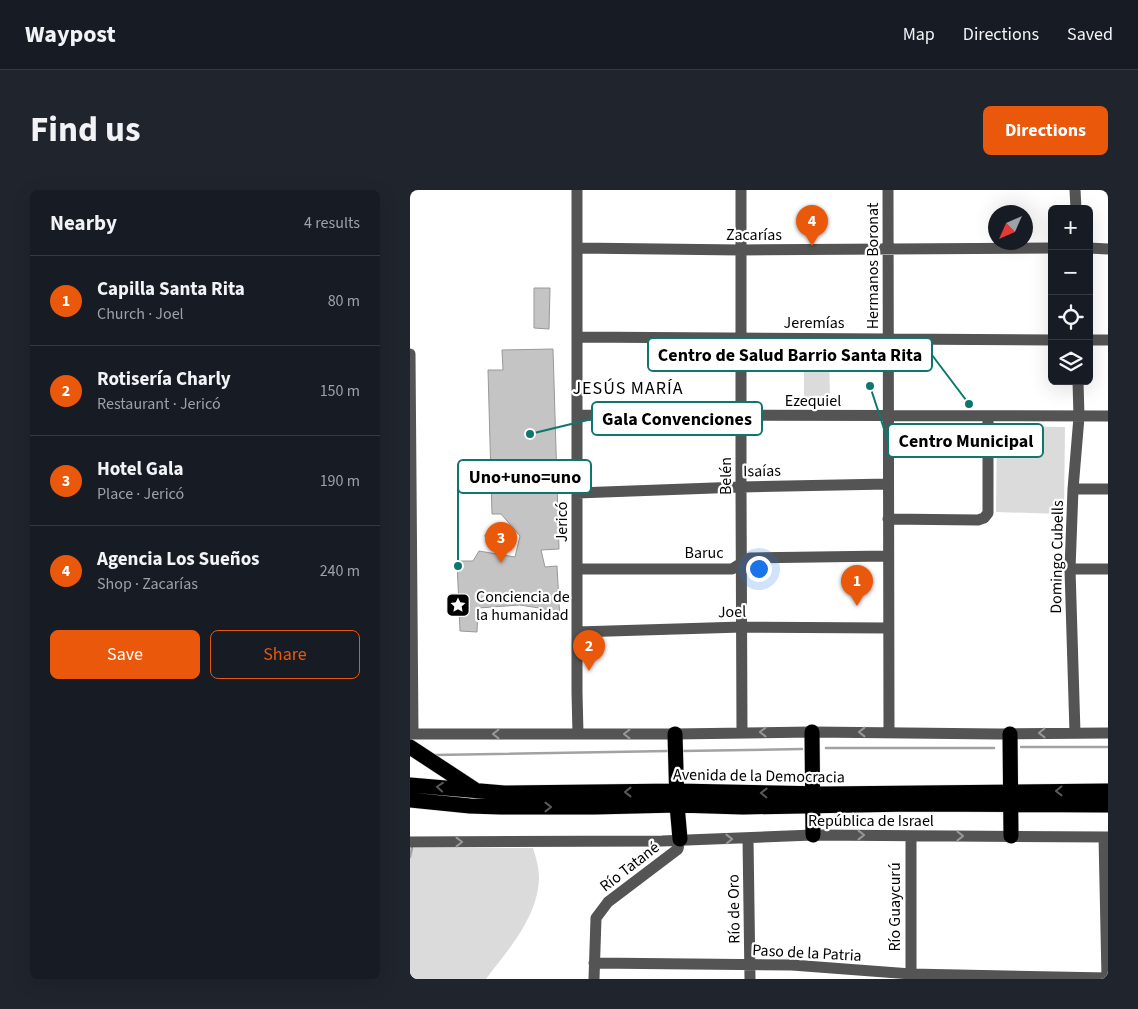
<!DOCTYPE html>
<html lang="en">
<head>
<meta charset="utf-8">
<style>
  :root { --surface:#171b24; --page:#20242c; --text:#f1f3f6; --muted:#9ea1a6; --line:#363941; --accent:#ea580c }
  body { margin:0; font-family:"Source Sans 3",sans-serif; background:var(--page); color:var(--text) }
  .controls { position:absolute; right:15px; top:15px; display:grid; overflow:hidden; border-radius:8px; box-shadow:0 5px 20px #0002 }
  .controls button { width:45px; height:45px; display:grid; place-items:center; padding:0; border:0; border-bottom:1px solid var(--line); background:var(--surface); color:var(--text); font:25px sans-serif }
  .compass { position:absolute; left:578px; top:15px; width:45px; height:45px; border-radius:50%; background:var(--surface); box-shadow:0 5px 20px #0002; rotate:225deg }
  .you { position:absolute; left:348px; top:378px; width:18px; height:18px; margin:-12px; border:4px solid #fff; border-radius:50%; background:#1a73e8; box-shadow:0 0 0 8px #1a73e833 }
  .badge { display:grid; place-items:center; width:32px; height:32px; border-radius:50%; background:var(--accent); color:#fff; font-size:16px; font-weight:700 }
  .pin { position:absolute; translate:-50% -41px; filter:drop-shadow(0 1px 2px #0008) }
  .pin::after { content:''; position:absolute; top:26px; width:18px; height:15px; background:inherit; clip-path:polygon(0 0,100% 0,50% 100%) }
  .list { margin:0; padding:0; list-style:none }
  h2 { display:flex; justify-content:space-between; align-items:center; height:65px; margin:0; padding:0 20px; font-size:21px }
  h2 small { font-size:16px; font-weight:400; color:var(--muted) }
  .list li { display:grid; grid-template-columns:32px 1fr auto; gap:15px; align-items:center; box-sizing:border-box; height:90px; padding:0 20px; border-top:1px solid var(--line) }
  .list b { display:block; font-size:19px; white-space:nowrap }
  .list p { margin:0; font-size:16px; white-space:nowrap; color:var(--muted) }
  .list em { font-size:16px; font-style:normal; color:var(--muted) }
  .actions { display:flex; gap:10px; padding:15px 20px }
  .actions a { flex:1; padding:11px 0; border:1px solid var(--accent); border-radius:8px; text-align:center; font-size:18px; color:var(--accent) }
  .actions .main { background:var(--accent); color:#fff }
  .icon { flex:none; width:28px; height:28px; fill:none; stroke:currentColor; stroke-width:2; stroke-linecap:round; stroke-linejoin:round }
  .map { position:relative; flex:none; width:698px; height:789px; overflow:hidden; border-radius:8px }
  header { display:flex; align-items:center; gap:30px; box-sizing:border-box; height:70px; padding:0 25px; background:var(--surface); border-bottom:1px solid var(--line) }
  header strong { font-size:24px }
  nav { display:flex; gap:28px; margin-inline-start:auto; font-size:18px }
  .intro { display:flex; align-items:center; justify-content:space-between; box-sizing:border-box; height:120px; padding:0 30px }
  h1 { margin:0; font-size:35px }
  .button { padding:12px 22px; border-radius:8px; background:var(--accent); color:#fff; font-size:18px; font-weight:700 }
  main { display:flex; gap:30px; padding:0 30px }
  aside { flex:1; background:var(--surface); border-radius:8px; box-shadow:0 5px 20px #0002 }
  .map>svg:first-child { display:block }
  .green { fill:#dbdbdb }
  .water { fill:#a2a2a2 }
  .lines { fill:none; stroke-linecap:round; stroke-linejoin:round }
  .stream { stroke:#a2a2a2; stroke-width:2.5 }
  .building { fill:#c4c4c4; stroke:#989898 }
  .highway-casing { stroke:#dbdbdb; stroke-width:16 }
  .minor { stroke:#545454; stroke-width:11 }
  .highway { stroke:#000; stroke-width:15 }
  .oneway { stroke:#989898 }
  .oneway2 { stroke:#595959 }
  .labels { text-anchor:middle; stroke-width:4.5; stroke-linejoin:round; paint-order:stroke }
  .street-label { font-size:16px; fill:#000; stroke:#fff }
  .poi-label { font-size:16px; fill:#000; stroke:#fff; text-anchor:start }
  .neighbourhood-label { font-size:18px; letter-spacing:1px; fill:#000; stroke:#fff }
  .leader { fill:none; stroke:#0f766e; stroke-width:2 }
  .callout-dot { fill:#0f766e; stroke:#fff; stroke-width:2 }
  .callout { fill:#fff; stroke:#0f766e; stroke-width:2 }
  .callout-label { font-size:18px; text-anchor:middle; font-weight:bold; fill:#000 }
</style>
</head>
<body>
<header>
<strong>Waypost</strong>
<nav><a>Map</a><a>Directions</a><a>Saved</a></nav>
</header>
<div class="intro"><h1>Find us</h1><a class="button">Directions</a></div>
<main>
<aside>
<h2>Nearby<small>4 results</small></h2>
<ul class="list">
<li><span class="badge">1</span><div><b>Capilla Santa Rita</b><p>Church · Joel</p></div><em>80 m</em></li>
<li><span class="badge">2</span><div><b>Rotisería Charly</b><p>Restaurant · Jericó</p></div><em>150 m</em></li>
<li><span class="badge">3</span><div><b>Hotel Gala</b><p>Place · Jericó</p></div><em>190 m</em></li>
<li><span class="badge">4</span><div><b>Agencia Los Sueños</b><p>Shop · Zacarías</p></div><em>240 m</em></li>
</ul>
<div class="actions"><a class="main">Save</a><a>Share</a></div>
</aside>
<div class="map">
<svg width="698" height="789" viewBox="0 0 698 789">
  <rect width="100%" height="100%" fill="#fff"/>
  <path class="green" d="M394,161H419L420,208L394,209Z
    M587,236L655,237L654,324L586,322Z
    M0,658H123C126,668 129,677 129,688C128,727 98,760 76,789H0Z"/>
  <path class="water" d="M79,339L93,349L88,356L81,351L79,354L75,352L78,349L74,346Z"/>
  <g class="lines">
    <path class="stream" d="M611,557H698
      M416,558H584
      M272,561L392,559
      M24,565L259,561
      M0,667L2,658"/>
  </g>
  <path class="building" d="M124,98H140L139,139L124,138Z
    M143,159L149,359L131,360L135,377L147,376L150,430L129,427V418L110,415L68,418L67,442L50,441L47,371H63L69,361L105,367L110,346L91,324H82L78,180H93L92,160Z"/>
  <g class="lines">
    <g class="highway-casing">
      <path id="highway" d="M402,542L403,645
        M265,544L267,615L270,649
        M600,544L601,646
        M0,557L64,599
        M0,595L94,603L267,601L415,604L698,601
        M0,610L60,616L91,617H184L267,615L333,617L500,614L698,615"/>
    </g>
    <path class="minor" d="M167,0V502L168,544
      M331,0V297L332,542
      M478,0L479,542
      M665,0L666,19
      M167,58L331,60L642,58
      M679,58L698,59
      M167,147L642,150
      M679,150H698
      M0,164L3,544
      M167,225L698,226
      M663,299H698
      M167,303L331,297L478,294
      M478,329L568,330L574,328L578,323V227
      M167,379H322L340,368L478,366
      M660,379H698
      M167,442L332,437L478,438
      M665,543L660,379L663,299L669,227L668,191
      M0,544H265L402,542L589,544L698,543
      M694,647L697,788
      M338,648L340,789
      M0,652L252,651L403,645L698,647
      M184,773L382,775L501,784L698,788
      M184,789L186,728L198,712L268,659L270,649
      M501,789V646"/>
    <use href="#highway" class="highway"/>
  </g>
  <defs><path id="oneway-chevron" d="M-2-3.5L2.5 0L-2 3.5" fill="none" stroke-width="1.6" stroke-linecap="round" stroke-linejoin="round" transform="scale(1.25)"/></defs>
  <g class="oneway">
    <use href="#oneway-chevron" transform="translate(353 542) rotate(180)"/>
    <use href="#oneway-chevron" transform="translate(452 542) rotate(-180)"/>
    <use href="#oneway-chevron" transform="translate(632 543) rotate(179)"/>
    <use href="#oneway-chevron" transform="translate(86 544) rotate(180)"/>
    <use href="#oneway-chevron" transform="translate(217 544) rotate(180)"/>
    <use href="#oneway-chevron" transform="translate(451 645)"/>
    <use href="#oneway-chevron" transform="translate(550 646)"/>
    <use href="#oneway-chevron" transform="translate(319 649) rotate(-1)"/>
    <use href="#oneway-chevron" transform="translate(49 652)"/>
  </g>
  <g class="oneway2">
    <use href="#oneway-chevron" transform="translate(30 597) rotate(-175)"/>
    <use href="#oneway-chevron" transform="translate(649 601) rotate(179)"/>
    <use href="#oneway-chevron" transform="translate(218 602) rotate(180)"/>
    <use href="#oneway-chevron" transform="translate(354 603) rotate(-179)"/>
    <use href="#oneway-chevron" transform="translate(138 617)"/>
  </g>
  <defs>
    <g id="sight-square" transform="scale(1.25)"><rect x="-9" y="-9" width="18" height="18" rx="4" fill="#000" stroke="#fff"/><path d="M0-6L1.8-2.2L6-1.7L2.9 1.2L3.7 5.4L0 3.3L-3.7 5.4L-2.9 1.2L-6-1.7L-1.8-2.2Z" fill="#fff"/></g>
  </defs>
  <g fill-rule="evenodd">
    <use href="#sight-square" x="48" y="415"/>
  </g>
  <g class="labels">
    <g class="street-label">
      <text x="344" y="50">Zacarías</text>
      <text transform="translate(462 76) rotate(-90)" y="6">Hermanos Boronat</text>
      <text x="404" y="138">Jeremías</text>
      <text x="403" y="216">Ezequiel</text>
      <text transform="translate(352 280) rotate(-1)" y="6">Isaías</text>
      <text transform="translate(315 286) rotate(-90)" y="6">Belén</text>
      <text transform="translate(151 332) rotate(-90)" y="6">Jericó</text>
      <text x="294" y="368">Baruc</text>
      <text transform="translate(646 367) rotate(-89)" y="6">Domingo Cubells</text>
      <text transform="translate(322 421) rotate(-1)" y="6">Joel</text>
      <text transform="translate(349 585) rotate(1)" y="6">Avenida de la Democracia</text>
      <text x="461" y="636">República de Israel</text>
      <text transform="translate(219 676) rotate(-38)" y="6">Río Tatané</text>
      <text transform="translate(484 717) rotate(-90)" y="6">Río Guaycurú</text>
      <text transform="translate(323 719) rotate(-91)" y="6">Río de Oro</text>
      <text transform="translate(397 762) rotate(3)" y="6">Paso de la Patria</text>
    </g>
    <g class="poi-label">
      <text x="66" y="412">Conciencia de<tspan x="66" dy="18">la humanidad</tspan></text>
    </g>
    <g class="neighbourhood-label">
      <text x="218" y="204">JESÚS MARÍA</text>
    </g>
  </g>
  <path class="leader" d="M559 214L522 165M120 244L182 229M460 196L478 251M48 376L48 287"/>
  <g class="callout-dot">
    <circle cx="559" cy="214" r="5"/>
    <circle cx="120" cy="244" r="5"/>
    <circle cx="460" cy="196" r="5"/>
    <circle cx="48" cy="376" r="5"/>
  </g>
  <g class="callout">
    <rect x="238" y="148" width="284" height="33" rx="5"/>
    <rect x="182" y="212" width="170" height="33" rx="5"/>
    <rect x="478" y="234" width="155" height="33" rx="5"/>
    <rect x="48" y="270" width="133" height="33" rx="5"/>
  </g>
  <g class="callout-label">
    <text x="380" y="171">Centro de Salud Barrio Santa Rita</text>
    <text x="267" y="235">Gala Convenciones</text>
    <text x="556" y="257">Centro Municipal</text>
    <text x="115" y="293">Uno+uno=uno</text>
  </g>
</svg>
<div class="controls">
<button>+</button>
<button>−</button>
<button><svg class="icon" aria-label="locate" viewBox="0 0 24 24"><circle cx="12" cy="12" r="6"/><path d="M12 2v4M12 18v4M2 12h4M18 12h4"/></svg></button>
<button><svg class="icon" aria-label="layers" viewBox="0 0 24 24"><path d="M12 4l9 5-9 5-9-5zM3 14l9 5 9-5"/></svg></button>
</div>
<svg class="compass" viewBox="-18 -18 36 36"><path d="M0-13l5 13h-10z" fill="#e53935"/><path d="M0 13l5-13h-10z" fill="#9ea1a6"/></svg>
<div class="you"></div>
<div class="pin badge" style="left:447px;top:416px">1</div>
<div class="pin badge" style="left:179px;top:481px">2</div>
<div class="pin badge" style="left:91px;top:373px">3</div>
<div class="pin badge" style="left:402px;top:56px">4</div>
</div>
</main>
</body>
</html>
